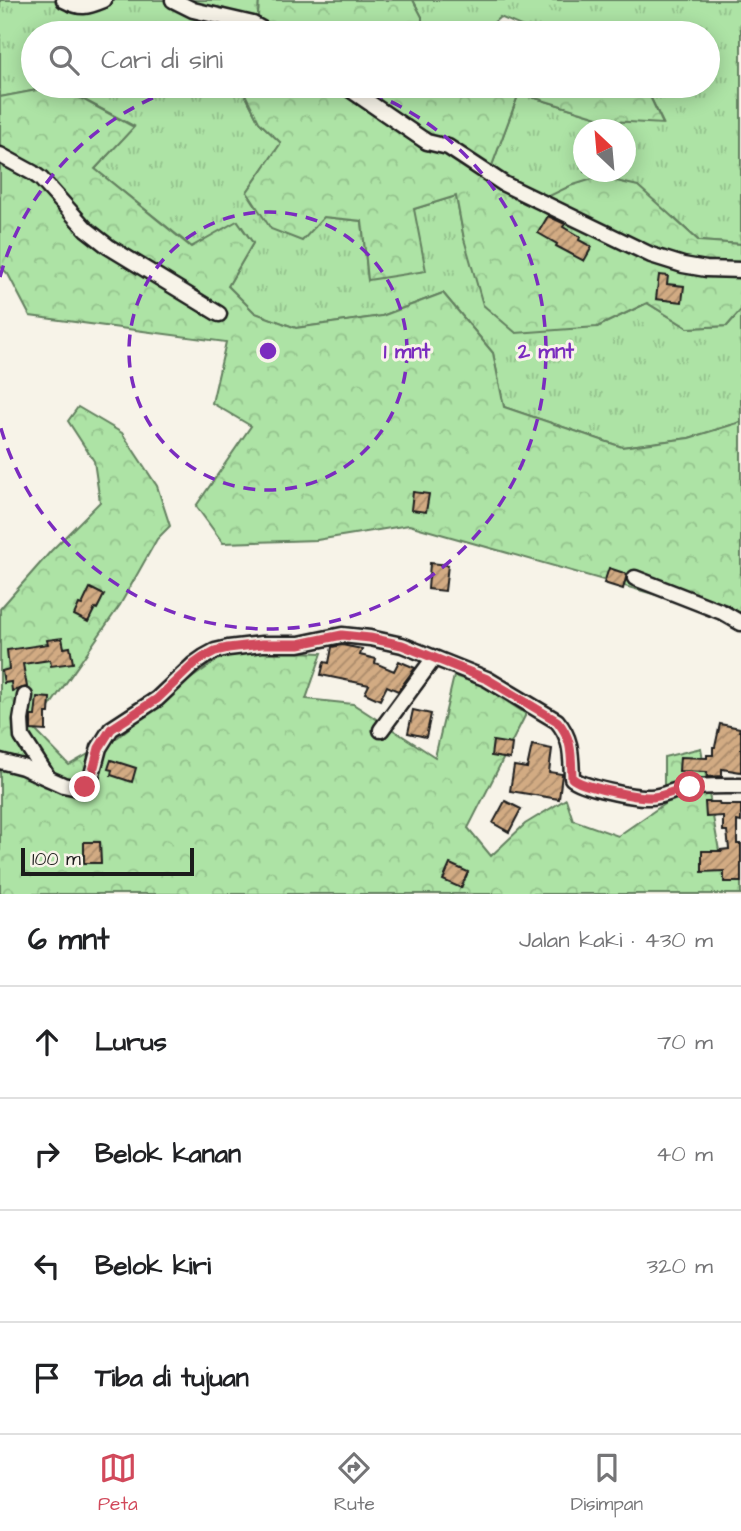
<!DOCTYPE html>
<html lang="id">
<head>
<meta charset="utf-8">
<style>
  :root { --surface:#fff; --page:#f2f2f2; --text:#202124; --muted:#757577; --line:#e0e0e0; --accent:#d1495b }
  body { margin:0; font-family:"Architects Daughter",sans-serif; background:var(--page); color:var(--text) }
  .compass { position:absolute; left:573px; top:119px; width:63px; height:63px; border-radius:50%; background:var(--surface); box-shadow:0 4px 18px #0003; rotate:334deg }
  .scale { position:absolute; left:21px; bottom:18px; width:173px; box-sizing:border-box; padding-left:7px; border:4px solid #1c1c1c; border-top:0; font-size:19px; line-height:24px; white-space:nowrap; color:#1c1c1c; -webkit-text-stroke:5px #f7f3e8; paint-order:stroke }
  .stop { position:absolute; width:21px; height:21px; margin:-16px; border:5px solid #d1495b; border-radius:50%; background:#fff }
  .stop.end { background:#d1495b; border-color:#fff; box-shadow:0 2px 7px #0008 }
  .list { margin:0; padding:0; list-style:none }
  h2 { display:flex; justify-content:space-between; align-items:center; height:91px; margin:0; padding:0 28px; font-size:30px }
  h2 small { font-size:23px; font-weight:400; color:var(--muted) }
  .list li { display:grid; grid-template-columns:46px 1fr auto; gap:21px; align-items:center; box-sizing:border-box; height:112px; padding:0 28px; border-top:2px solid var(--line) }
  .list b { display:block; font-size:26px; white-space:nowrap }
  .list em { font-size:23px; font-style:normal; color:var(--muted) }
  .icon { flex:none; width:38px; height:38px; fill:none; stroke:currentColor; stroke-width:2; stroke-linecap:round; stroke-linejoin:round }
  .map { position:relative; flex:none; width:741px; height:894px; overflow:hidden }
  .search { position:absolute; background:var(--surface); box-shadow:0 4px 18px #0003; left:21px; right:21px; top:21px; height:77px; display:flex; align-items:center; gap:18px; box-sizing:border-box; padding:0 24px; border-radius:38px; color:var(--muted); font-size:26px }
  .sheet { height:539px; background:var(--surface) }
  nav { display:flex; justify-content:space-around; align-items:center; box-sizing:border-box; height:98px; border-top:2px solid var(--line); background:var(--surface); font-size:19px; color:var(--muted) }
  nav a { display:grid; justify-items:center; gap:4px }
  nav .on { color:var(--accent) }
  .map>svg:first-child { display:block }
  .grass { fill:url(#grass-tufts); stroke:#648060; stroke-width:2; fill-rule:evenodd }
  .forest { fill:url(#forest-crowns); stroke:#648060; stroke-width:2 }
  .building { fill:url(#building-hatch); stroke:#1c1c1c; stroke-width:2 }
  .lines { fill:none; stroke-linecap:round; stroke-linejoin:round }
  .street-casing { stroke:#1c1c1c; stroke-width:19 }
  .street { stroke:#f7f3e8; stroke-width:14 }
  .route { stroke:#d1495b; stroke-width:9 }
  .ring { fill:none; stroke:#7b2cbf; stroke-width:3.5; stroke-dasharray:12 9 }
  .centre { fill:#7b2cbf; stroke:#f7f3e8; stroke-width:3.5 }
  .ring-label { font-size:21px; text-anchor:middle; font-weight:bold; fill:#7b2cbf; stroke:#f7f3e8; stroke-width:6; stroke-linejoin:round; paint-order:stroke }
</style>
</head>
<body>
<div class="map">
<svg width="741" height="894" viewBox="0 0 741 894">
  <defs>
    <pattern id="grass-tufts" width="24" height="20" patternUnits="userSpaceOnUse" patternTransform="scale(1.75)"><rect width="24" height="20" fill="#ade3a5"/><path d="M3 7l-1-3M5 7V3M7 7l1-3M15 17l-1-3M17 17v-4M19 17l1-3" fill="none" stroke="#94c28d"/></pattern>
    <pattern id="forest-crowns" width="20" height="18" patternUnits="userSpaceOnUse" patternTransform="scale(1.75)"><rect width="20" height="18" fill="#ade3a5"/><path d="M2 6a3 3 0 1 1 6 0M12 15a3 3 0 1 1 6 0" fill="none" stroke="#94c28d"/></pattern>
    <pattern id="building-hatch" width="6" height="6" patternUnits="userSpaceOnUse" patternTransform="scale(1.75)"><rect width="6" height="6" fill="#d2ab83"/><path d="M-1 1l2-2M0 6l6-6M5 7l2-2" fill="none" stroke="#aa8a6a"/></pattern>
  </defs>
  <rect width="100%" height="100%" fill="#f7f3e8"/>
  <filter id="ink" filterUnits="userSpaceOnUse"><feTurbulence type="fractalNoise" baseFrequency=".0143" numOctaves="2"/><feDisplacementMap in="SourceGraphic" scale="14" xChannelSelector="R" yChannelSelector="G"/><feConvolveMatrix kernelMatrix="1 2 1 2 8 2 1 2 1" color-interpolation-filters="sRGB"/></filter>
  <g filter="url(#ink)">
    <path class="grass" d="M0,0H259L257,33H33V86H241L259,122L281,143L247,192L324,217L362,221L368,280L414,209L456,196L464,239L597,327L647,303L688,328L727,326L741,310V422L689,438L622,447L504,407L493,353L443,293L382,316L296,328L255,313L228,286L253,243L238,221L192,247L95,169L134,126L58,86L0,97Z
      M413,0H741V244L699,241L674,218L535,203L487,179L519,93L611,121L663,123L645,86H708V33H537L500,17L482,33H422V17ZM584,130H626V172H584Z"/>
    <path class="forest" d="M259,0H413L422,17V33H257Z
      M58,86L134,127L95,169L191,247L237,221L253,243L228,286L255,313L296,328L382,316L443,293L493,353L504,407L622,447L689,438L741,422V619L409,525L317,540L223,543L196,506L251,426L212,403L226,342L30,316L8,274L0,266V97Z
      M241,86H645L663,124L611,121L519,93L487,179L535,203L570,186L599,177L638,186L699,241L741,244V310L727,326L688,328L647,303L597,327L516,333L483,305L464,239L456,196L414,209L426,271L368,280L362,221L324,217L302,241L271,229L247,192L281,143L259,122Z
      M78,407L122,433L157,486L170,526L157,539L120,605L34,729L69,765L118,737L186,682L222,657L265,651L322,653L306,699L353,704L435,757L454,676L482,685L526,714L468,828L491,856L525,824L566,799L573,820L618,836L664,804V757L701,748L722,868H741V894H0V609L51,551L100,502L94,461L68,421Z"/>
    <path class="building" d="M548,216L565,224L563,227L580,237L579,240L592,247L584,261L556,246L557,244L538,233Z
      M659,275L668,276L667,284L684,286L682,302L656,299Z
      M413,492L429,494L426,512L411,510Z
      M430,563L448,565L445,591L428,589Z
      M609,568L627,574L623,589L604,583Z
      M90,588L104,595L97,609L95,608L88,622L74,615L79,604L82,605Z
      M62,638L64,648L70,647L73,663L51,666L50,660L23,664L27,687L12,691L11,682L4,683L2,671L9,669L7,650L48,644L47,640Z
      M342,645L362,649L360,655L376,659L375,663L394,671L399,661L415,668L398,691L387,686L380,700L365,693L369,685L321,675L324,662L329,663L332,647Z
      M37,697L50,698L49,713H46V731L31,730V716H35Z
      M413,710L431,714L426,737L408,733Z
      M720,724L740,728L739,731H741V772L722,769V776L707,777V772L679,771L680,757L707,758V755H713V747H715Z
      M493,741L512,744L510,759L491,756Z
      M532,745L552,749L549,772L562,774L559,799L510,791L514,766L527,768Z
      M111,760L136,768L132,782L111,775L112,770L108,769Z
      M505,801L521,809L509,832L493,823Z
      M705,802H719L720,805H741V822L737,821V844H741V882H724V871L702,872V851H721L720,850L729,849L727,831H723V816L706,817Z
      M84,842H100L101,863H84Z
      M450,864L468,872L461,888L443,880Z"/>
    <g class="lines">
      <g class="street-casing">
        <path id="street" d="M64,0C81,9 87,7 104,0
          M173,0L193,10L253,24L269,33
          M345,86L421,138L427,142L448,147L504,184L651,255L683,265L706,269L741,270
          M0,155L33,173L41,179L86,229L109,247L219,314
          M635,578L722,612L741,623
          M25,696L21,720L22,737L49,779
          M381,730L434,658
          M0,761L23,767L63,785L78,788L85,787L90,782L99,748L111,729L157,699L194,664L204,657L215,651L228,648L262,644H299L342,635L370,638L402,645L487,679L557,721C572,739 571,755 572,778C581,787 636,798 650,797C662,797 671,791 681,789C701,785 721,786 741,786"/>
      </g>
      <use href="#street" class="street"/>
    </g>
  </g>
  <g class="lines" filter="url(#ink)">
    <path class="route" d="M85,787L90,782L99,748L111,729L157,699L194,664L204,657L215,651L228,648L262,644H299L342,635L370,638L402,645L487,679L557,721C573,739 571,755 572,778C581,787 639,798 653,797C666,796 677,789 690,787"/>
  </g>
  <g class="ring">
    <circle cx="268" cy="351" r="139"/>
    <path d="M0 277A278 278 0 0 1 184 86M352 86A278 278 0 1 1 0 425"/>
  </g>
  <circle cx="268" cy="351" r="10" class="centre"/>
  <g class="ring-label">
    <text x="407" y="358">1 mnt</text>
    <text x="546" y="358">2 mnt</text>
  </g>
</svg>
<svg class="compass" viewBox="-18 -18 36 36"><path d="M0-13l5 13h-10z" fill="#e53935"/><path d="M0 13l5-13h-10z" fill="#757577"/></svg>
<div class="scale">100 m</div>
<div class="stop" style="left:690px;top:787px"></div>
<div class="stop end" style="left:85px;top:787px"></div>
<div class="search"><svg class="icon" aria-label="search" viewBox="0 0 24 24"><circle cx="10" cy="10" r="6"/><path d="M15 15l6 6"/></svg>Cari di sini</div>
</div>
<section class="sheet">
<h2>6 mnt<small>Jalan kaki · 430 m</small></h2>
<ul class="list">
<li><svg class="icon" aria-label="ahead" viewBox="0 0 24 24"><path d="M12 20V5M6 11l6-6 6 6"/></svg><div><b>Lurus</b></div><em>70 m</em></li>
<li><svg class="icon" aria-label="right" viewBox="0 0 24 24"><path d="M7 20v-9h11M14 6l5 5-5 5"/></svg><div><b>Belok kanan</b></div><em>40 m</em></li>
<li><svg class="icon" aria-label="left" viewBox="0 0 24 24"><path d="M17 20v-9H6M10 6l-5 5 5 5"/></svg><div><b>Belok kiri</b></div><em>320 m</em></li>
<li><svg class="icon" aria-label="arrive" viewBox="0 0 24 24"><path d="M6 21V4h12l-3 4 3 4H6"/></svg><div><b>Tiba di tujuan</b></div></li>
</ul>
</section>
<nav>
<a class="on"><svg class="icon" aria-label="map" viewBox="0 0 24 24"><path d="M3 6l6-2 6 2 6-2v14l-6 2-6-2-6 2zM9 4v14M15 6v14"/></svg>Peta</a>
<a><svg class="icon" aria-label="directions" viewBox="0 0 24 24"><path d="M12 3l9 9-9 9-9-9zM9 14v-3h6M13 9l2 2-2 2"/></svg>Rute</a>
<a><svg class="icon" aria-label="saved" viewBox="0 0 24 24"><path d="M7 4h10v16l-5-4-5 4z"/></svg>Disimpan</a>
</nav>
</body>
</html>
